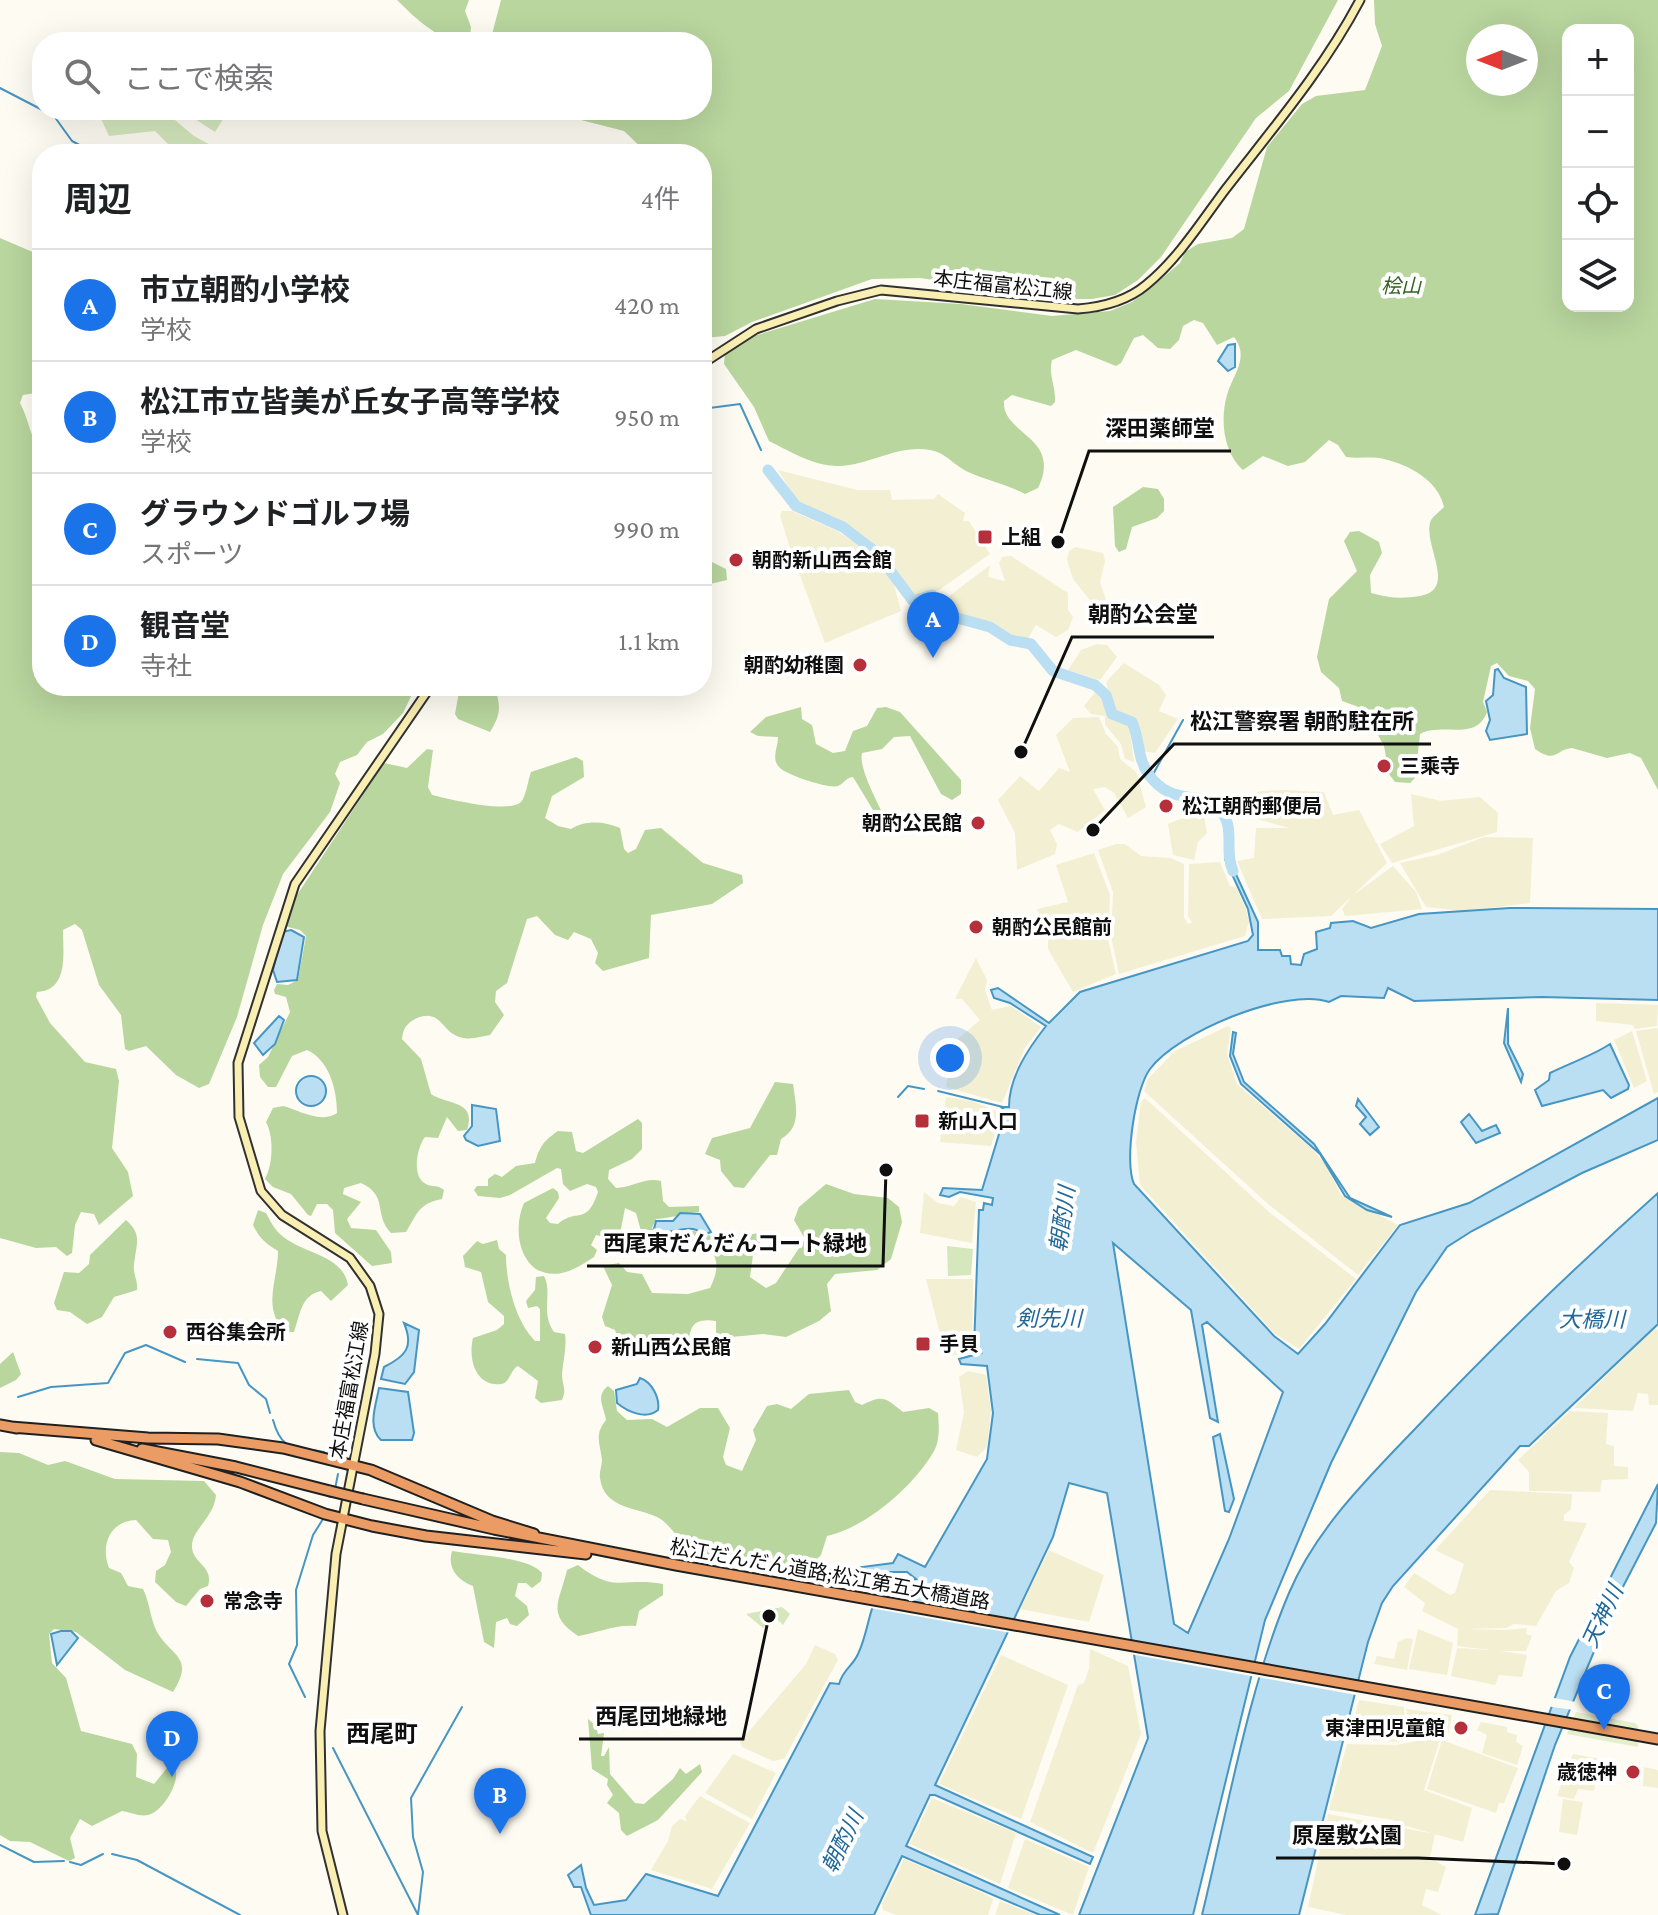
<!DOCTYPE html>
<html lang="ja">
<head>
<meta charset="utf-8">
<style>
  :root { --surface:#fff; --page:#f6f6f6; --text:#202124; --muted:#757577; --line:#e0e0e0; --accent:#1a73e8 }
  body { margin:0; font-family:"Crimson Pro","Noto Sans JP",serif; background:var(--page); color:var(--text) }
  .controls { position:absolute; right:24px; top:24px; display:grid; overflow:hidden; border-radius:16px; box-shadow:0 8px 32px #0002 }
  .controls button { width:72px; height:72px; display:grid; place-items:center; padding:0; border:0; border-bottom:2px solid var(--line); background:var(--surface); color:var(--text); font:40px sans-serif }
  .compass { position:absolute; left:1466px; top:24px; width:72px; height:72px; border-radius:50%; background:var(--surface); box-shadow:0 8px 32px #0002; rotate:270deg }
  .you { position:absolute; left:950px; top:1058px; width:28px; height:28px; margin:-20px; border:6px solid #fff; border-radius:50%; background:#1a73e8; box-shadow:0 0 0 12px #1a73e833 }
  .badge { display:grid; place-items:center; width:52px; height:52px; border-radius:50%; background:var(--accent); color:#fff; font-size:26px; font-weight:700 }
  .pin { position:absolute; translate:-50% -66px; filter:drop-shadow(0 2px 4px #0008) }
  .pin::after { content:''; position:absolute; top:42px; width:28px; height:24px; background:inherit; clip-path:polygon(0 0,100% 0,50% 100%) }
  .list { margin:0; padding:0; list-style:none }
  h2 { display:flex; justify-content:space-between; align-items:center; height:104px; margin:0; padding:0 32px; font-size:34px }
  h2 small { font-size:26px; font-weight:400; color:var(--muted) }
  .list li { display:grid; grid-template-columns:52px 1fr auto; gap:24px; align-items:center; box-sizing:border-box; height:112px; padding:0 32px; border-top:2px solid var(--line) }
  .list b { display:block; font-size:30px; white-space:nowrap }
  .list p { margin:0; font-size:26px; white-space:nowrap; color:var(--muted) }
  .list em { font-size:26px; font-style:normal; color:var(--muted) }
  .icon { flex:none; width:44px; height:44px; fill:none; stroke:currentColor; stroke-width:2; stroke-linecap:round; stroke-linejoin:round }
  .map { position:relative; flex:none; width:1658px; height:1915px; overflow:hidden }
  .search { position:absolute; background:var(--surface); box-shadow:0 8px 32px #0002; left:32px; top:32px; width:680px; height:88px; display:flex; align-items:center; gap:20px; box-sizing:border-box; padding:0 28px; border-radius:32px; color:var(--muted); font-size:30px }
  .panel { position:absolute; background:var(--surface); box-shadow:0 8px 32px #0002; left:32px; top:144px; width:680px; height:552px; border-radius:32px }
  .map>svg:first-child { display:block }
  .farmland { fill:#f3efd3 }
  .green { fill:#d4e7bd }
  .forest { fill:#b9d69e; fill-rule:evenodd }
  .pitch { fill:#e5efce }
  .water { fill:#badff2; stroke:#4696c4; stroke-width:2; fill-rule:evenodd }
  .pier { fill:#fefbf2 }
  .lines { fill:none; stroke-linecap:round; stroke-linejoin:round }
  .stream { stroke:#4696c4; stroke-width:2 }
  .river { stroke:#badff2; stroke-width:11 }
  .secondary-casing { stroke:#313131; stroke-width:11 }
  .highway-casing { stroke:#202020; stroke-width:13 }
  .secondary { stroke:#f9efb2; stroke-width:7 }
  .highway { stroke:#ea9c64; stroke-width:9 }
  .highway-bridge-casing { stroke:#202020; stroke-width:13; stroke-linecap:butt }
  .highway-bridge { stroke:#ea9c64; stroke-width:9 }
  .poi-dot { fill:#b6303b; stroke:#fff; stroke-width:3 }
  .labels { text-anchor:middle; stroke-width:8; stroke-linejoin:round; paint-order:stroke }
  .street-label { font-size:20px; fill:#0f0f0f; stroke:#fff }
  .park-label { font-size:20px; font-style:italic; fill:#336323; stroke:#fff }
  .poi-label { font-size:20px; font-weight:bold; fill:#0f0f0f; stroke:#fff; text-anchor:start }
  .water-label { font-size:22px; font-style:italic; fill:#206899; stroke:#fff }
  .quarter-label { font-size:24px; font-weight:bold; fill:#0f0f0f; stroke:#fff }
  .leader { fill:none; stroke:#0f0f0f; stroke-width:3 }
  .callout-dot { fill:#0f0f0f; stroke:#fff; stroke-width:3 }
  .callout-label { font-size:22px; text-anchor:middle; font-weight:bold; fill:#0f0f0f; stroke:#fff; stroke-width:8; stroke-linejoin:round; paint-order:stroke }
</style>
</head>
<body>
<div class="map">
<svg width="1658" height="1915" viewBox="0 0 1658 1915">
  <rect width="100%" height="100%" fill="#fefbf2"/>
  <path class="farmland" d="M778,470L857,490H890L892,500L934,499L938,494L965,513L963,521H969L990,554L939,590L914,597L880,553L845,526L800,505Z
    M782,511H792L837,531L874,555L894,585L901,611L825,643L791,551L780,516Z
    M1075,547L1103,553L1105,561L1100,582L1109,609L1101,614L1073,579L1067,560L1069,551Z
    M1011,556L1068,593V610L1073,617L1068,630L1056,637L1036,625L1027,640L1010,638L990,623L973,620L947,606L944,600L990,565L988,577L1005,581L999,563L1002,557Z
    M1097,644L1107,645L1117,657L1100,680L1068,670L1081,650Z
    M1124,663L1159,685L1166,695L1159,711L1178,719L1155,753L1142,751L1132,719L1112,710L1106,682Z
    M1096,691L1105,698L1109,717L1129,725L1134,762L1125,759L1121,744L1105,725V716L1091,714L1084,706Z
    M1099,717L1106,734L1118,747L1120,759L1136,772L1146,807L1128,818L1114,793L1105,787L1093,789L1105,810L1078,832L1059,824L1050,830L1057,844L1055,854L1017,870L1015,833L998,800L1020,776L1039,791L1059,768L1070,772L1056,735L1073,718Z
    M1283,790L1324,792L1333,815L1359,810L1387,863L1331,916L1262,919L1237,861L1254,858L1256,828H1289L1257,819L1240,805V798L1261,791Z
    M1411,794L1441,801L1480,797L1498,813L1497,832L1392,863L1380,844L1414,826Z
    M1203,810L1207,833L1198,842L1194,860L1173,855L1168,824Z
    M1484,837L1533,838L1530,903L1462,911L1426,907L1400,863L1437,855Z
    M1116,844H1125L1141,856L1171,858L1184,864V917L1188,924L1192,922L1188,916L1189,864L1220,862L1230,886L1236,887L1245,907L1249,921L1245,936L1119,974L1111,936L1113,892L1098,850Z
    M1094,853L1110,895L1108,939L1116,974L1073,992L1048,949V940L1037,909L1068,902L1056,865Z
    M1393,866L1416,892L1422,909L1345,916L1342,909L1352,896Z
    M976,958L987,980L985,990L992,1010L1011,1006L1041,1027L1025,1048L1002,1103L946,1087L954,1042L980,1020L962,999H955Z
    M1596,1003L1658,1005L1657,1026L1635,1029L1633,1025L1596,1021Z
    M1228,1026L1231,1028L1227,1054L1237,1084L1310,1147L1326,1165L1341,1195L1398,1225L1358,1275L1268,1204L1144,1091L1148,1079L1175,1051Z
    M1658,1028V1092L1654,1094L1636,1031Z
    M1632,1031L1647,1081L1634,1088L1614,1040Z
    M946,1097L972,1101L1001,1113L991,1146L940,1142Z
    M1145,1098L1269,1212L1356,1279L1299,1349L1275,1334L1140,1185L1136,1142L1141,1102Z
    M924,1192L938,1203L954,1206L961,1197L976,1202L972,1243L920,1233Z
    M926,1279H973L972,1352L946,1357Z
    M1654,1328L1658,1330V1405H1649L1648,1394L1638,1393L1633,1411L1574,1408Z
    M968,1371L986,1375L991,1410L987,1447L977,1457L956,1450L964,1412L959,1377Z
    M1570,1411L1608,1413L1606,1444L1614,1446V1466L1628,1467V1479L1602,1480L1600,1492L1529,1491V1472L1518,1460Z
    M1490,1490L1572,1494L1571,1509L1564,1515V1521L1587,1523L1569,1562L1574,1568L1569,1583L1556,1591L1536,1626L1514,1624L1506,1628L1467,1629L1506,1630L1527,1628L1526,1634L1532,1636L1526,1651H1500L1527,1655L1522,1677L1499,1675L1495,1685L1451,1676L1457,1648L1491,1650L1457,1646L1458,1629L1422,1611L1425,1603L1404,1587L1414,1573L1450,1595L1455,1593L1464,1564L1435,1550Z
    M1049,1550L1104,1575L1089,1622L1020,1609Z
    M1418,1629L1453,1643L1447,1675L1409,1669Z
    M1406,1638L1413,1639L1407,1670L1374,1664L1377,1656L1394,1659L1398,1642Z
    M815,1645L835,1654L838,1660L784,1759L773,1761L742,1747L740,1742L806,1664Z
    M1090,1649L1128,1666L1141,1734L1093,1853L1030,1822L1078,1685L1084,1683L1089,1669Z
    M1001,1655L1068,1685L1021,1819L939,1784Z
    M1359,1700L1404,1707L1407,1739L1398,1742L1349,1739Z
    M1406,1709L1452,1715L1448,1737L1411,1736Z
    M1481,1722L1507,1727V1732L1517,1735L1516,1742L1523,1746L1517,1765L1482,1753L1487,1735L1477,1730Z
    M1425,1739L1440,1740L1424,1790L1472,1808L1463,1842L1395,1823L1394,1820L1329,1810L1347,1744L1397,1745Z
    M1442,1740L1518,1768L1504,1803H1499L1496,1813L1427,1789Z
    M733,1754L776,1773L752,1819L705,1793Z
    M1573,1754L1600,1759L1594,1791L1578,1789L1574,1799L1557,1796Z
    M1644,1767L1658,1770V1788L1643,1786Z
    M700,1796L750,1823L712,1889L651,1870L668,1841L672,1826L680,1819L687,1821L685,1816Z
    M932,1798L1016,1833L1000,1884L910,1844Z
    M1563,1799L1583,1802L1577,1835L1559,1832Z
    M1328,1814L1435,1834L1430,1858L1446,1867L1438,1892L1426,1889L1422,1905L1442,1915H1346L1308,1907Z
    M1025,1839L1089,1867L1073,1915L1008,1888Z
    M904,1859L987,1895L993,1899L988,1915H896L883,1910L882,1904Z
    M1000,1901L1036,1915H995Z"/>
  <path class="green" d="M85,33L83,42H42V60V42Z
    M97,110H163L194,136L227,154H201L171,147L155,131L109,136Z
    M181,110H229L215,132Z
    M947,1246L973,1249L971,1275L948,1276Z
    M782,1607L790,1614L783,1625L777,1619L763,1628L746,1614Z"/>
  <path class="forest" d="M397,0H469L465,11L471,27L470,40C445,48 413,16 397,0Z
    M501,0H1338L1289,91L1256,118L1161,257L1138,280L1115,295L1092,299H1060L920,278L872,279L752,322L725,336L704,338L702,154H648L624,131L577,119L567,110H702V42H490Z
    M1374,0H1658V790L1641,758L1630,753L1607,758L1572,748C1554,750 1557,764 1535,749L1530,728L1535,689L1528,681L1509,676L1497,663L1491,666L1483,702L1487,712C1476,742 1443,722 1420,734L1415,778L1410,783L1395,782L1389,774L1384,746L1364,709L1342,701L1339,688L1321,672L1317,657L1329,599L1357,571L1344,541L1350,532L1359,531L1379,542L1382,553L1370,575L1371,593C1389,598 1401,599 1420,596C1459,589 1421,543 1431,520C1434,516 1440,511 1444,507C1438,480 1409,465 1384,459C1373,456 1358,459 1346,457L1338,445L1329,440L1305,462L1288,466L1263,456L1243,470C1223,452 1220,419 1227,395C1233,374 1250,358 1234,337L1217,345L1203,323L1194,320L1183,326L1179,340L1170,349L1158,348L1143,335L1134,338L1121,363L1116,366L1076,350L1052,360C1048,375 1056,386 1055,402L1051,406L1012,395L1004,401C1001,435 1063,436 1038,488L1025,494C1005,483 976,478 961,468C950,461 945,453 930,450C898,444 870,465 839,466C816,467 789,451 769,441L754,407L724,364L725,352L741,340L875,299L961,304L1052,316L1110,311L1132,302L1153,286L1180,263L1185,252L1198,244L1232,238L1244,229L1267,147L1302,104L1316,96L1365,90L1382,46L1375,24ZM1568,30H1628V306H1568ZM1478,36H1526V84H1478Z
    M0,238L42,256V392L23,395L20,403C29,419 30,439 42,452V686H416L403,713L383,734L367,742L357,755L340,762L335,774L340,783L330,812L283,874L263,925L237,1017L209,1084L199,1088L176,1075L146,1046L129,1051L125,1049L121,1015L99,985L82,930L75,924L63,930C63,953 69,991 37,992L36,997L50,1023L85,1062L116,1069L119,1081L112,1148L128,1172L133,1196L99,1225L94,1214L81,1212L75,1225L72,1253L67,1256L56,1247L36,1248L0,1238Z
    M1143,487L1158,489L1164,499V511L1157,518L1132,527L1126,549L1119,552L1115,546L1113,507Z
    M702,557L726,569L727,580L710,584L704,579Z
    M460,686H495C500,707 502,712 490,732L458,719L455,714Z
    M801,707L802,719L812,725L816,744L833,753L845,751L853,731L867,726L877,708L886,707L900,712L961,780V794L952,800L941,794L910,736L894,737L882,749L862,753C858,770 882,810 890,829L887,833L853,777C845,778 845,783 838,786C829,789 786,775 779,767C771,758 778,748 778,737L758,736L750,732L766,717Z
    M427,749L433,750L428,787L432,795C449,799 508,814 521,802C526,797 528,780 531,772L576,757L583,761L584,777L552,796L545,818L558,826L571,829C585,820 604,821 620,828L624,849L628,853L636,849L645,830L661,828L703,863L742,875L743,883L712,904L651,915L649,958L603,971L595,963L598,953L591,939L574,932L568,940L555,935L537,916L527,919L507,983L496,991L495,1002L504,1015L490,1035C482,1036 472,1040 464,1038C441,1035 442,1006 415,1019C406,1024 403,1029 402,1039L421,1059L431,1094C447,1105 477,1100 467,1130L458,1131L447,1117L438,1138L425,1137C417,1147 411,1177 426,1184C433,1188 437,1184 444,1190L442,1199C418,1204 418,1213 406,1232L391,1233C373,1214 389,1196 361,1183L344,1188L343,1194L361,1202L347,1219L351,1228L376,1230L391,1252L392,1263L372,1266L335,1233L333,1210L327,1204H317L311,1216L308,1215L291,1194L273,1187L265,1179C273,1164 274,1137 266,1122L273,1108L283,1106C299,1110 320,1124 337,1113C337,1089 329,1060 307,1050L292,1056L276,1087H268L260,1077L259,1065L268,1057L290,1012L286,997L275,994L274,990L277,984L288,985L298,980L306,936L300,930L284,926L293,901L384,763L407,768Z
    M775,1082L793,1084C796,1106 802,1127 781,1139L777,1155H770L744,1188L734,1187L721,1171L720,1160L705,1154L712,1138L750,1128Z
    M638,1119L642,1123V1149L632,1159L609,1170L608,1179L616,1188C631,1188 645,1177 661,1181L663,1201L669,1207L699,1206V1212C682,1214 672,1218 656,1219L652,1228L657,1233L694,1231L721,1239L759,1233L762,1239L753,1255L750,1277L766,1288L776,1283L805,1239L794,1220L799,1207L826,1184L854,1194L888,1198L899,1207L902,1222L891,1259L877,1270L835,1274L827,1284L831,1311L819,1321L786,1337L763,1334L721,1338L716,1333V1321C690,1317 691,1329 687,1347C672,1337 659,1337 646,1349L620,1344L615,1330L605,1326L602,1317L612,1285L603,1266L619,1263L627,1272L642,1274L652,1293L688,1294L710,1288C721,1266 719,1250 695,1240L662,1254L646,1249L636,1213L625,1208L620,1234L614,1239L596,1235L591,1245L597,1250L594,1257C586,1262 576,1269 566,1272C523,1284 510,1234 524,1203L553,1188L558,1192L559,1198L546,1218L550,1223L558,1224C578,1207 586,1227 598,1192L596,1187L587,1184L570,1191L563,1184L561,1169L557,1168L510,1195L500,1198L478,1196L474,1190L477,1186H488V1179L495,1174L502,1177L516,1166L535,1163C539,1148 543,1141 558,1131L572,1132L576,1151L583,1153Z
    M258,1210L266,1213C270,1220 274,1229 280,1234C301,1254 343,1254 348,1285L331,1301L321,1291C301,1295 300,1315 294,1332H286C261,1309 278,1280 278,1251C266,1244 259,1238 253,1225Z
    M126,1220C143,1235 136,1243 134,1265C133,1275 138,1280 137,1290L114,1297L102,1317L87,1324L70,1312L57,1310L54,1303L64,1272L79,1273L89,1264L90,1255Z
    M497,1240L499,1249L506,1255C506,1282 515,1321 535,1341H540V1309L537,1306L528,1308L526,1301L535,1290L536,1277L544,1276C553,1293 540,1312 554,1332L565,1334C567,1347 563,1361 562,1374C562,1385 567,1389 562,1400L541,1403L535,1398L538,1381L518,1366C510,1370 510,1383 501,1384C475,1387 468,1358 473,1338L497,1330L504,1324V1316L488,1302L481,1272L465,1267L463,1256L477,1241L483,1244Z
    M13,1352L21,1374L16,1380L0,1388V1364Z
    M608,1386L614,1391L617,1411L627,1420L652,1419L667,1427L700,1408H718L730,1428L723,1457L726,1465L742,1471L756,1440L753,1430L767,1406L777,1404L791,1409L809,1394L849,1390L855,1402L862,1405C883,1395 884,1397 903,1412L929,1408L938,1413C939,1425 940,1441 934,1451C914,1486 867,1527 827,1536L821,1555L812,1564C783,1566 722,1566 697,1554C682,1548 672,1524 657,1517C636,1507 604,1509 600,1478C599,1472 602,1466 602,1460C600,1442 594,1435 606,1420C604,1407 595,1396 608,1386Z
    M0,1452L19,1453L48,1465L65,1461L115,1479L204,1481L216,1495C214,1518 191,1530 192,1547C193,1564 214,1566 208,1586L200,1589L186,1606L176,1602L155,1582L156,1571L165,1565L171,1552L168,1540L153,1539L136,1520C110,1521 100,1545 109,1568L121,1573L128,1586L143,1589C150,1603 150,1618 157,1632C172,1657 195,1657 173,1692L125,1670L76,1632L54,1629L49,1634L52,1663L66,1678L81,1731L132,1744L137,1754L136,1777L154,1784L167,1768H175C181,1781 163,1812 148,1815C140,1817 130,1812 122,1811L92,1826L80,1819L70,1838L75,1858L69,1861L30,1842L10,1841L0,1835Z
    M452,1551C474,1555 529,1557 542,1573L541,1581L532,1588L526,1583H518L515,1596L527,1606L529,1615L517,1626L510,1624L507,1618L496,1622L494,1648L484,1642L473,1586C457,1580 447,1568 452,1551Z
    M578,1565C615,1594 623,1577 663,1584V1595L639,1611L636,1626C615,1624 598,1633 578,1636C545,1614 560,1601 567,1570Z
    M588,1719L596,1726L598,1734L604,1733L601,1756H604L609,1747L610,1774L635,1803L644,1804L673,1779L680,1768L686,1774L700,1764L702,1772L658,1820L627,1836L621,1830L619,1813L607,1803L613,1795L607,1785L608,1779L592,1769Z"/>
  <path class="pitch" d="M1576,1712L1635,1723L1638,1726V1747L1567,1734Z"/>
  <path class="water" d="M1235,344V367L1228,371L1218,361L1228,345Z
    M934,611L939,622L918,632L913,621Z
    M1498,669L1504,678L1526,687L1527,734L1490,740L1486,731L1490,720L1486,701L1493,695L1495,670Z
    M1228,857L1258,922V950H1280L1282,956H1290L1291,964L1301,965L1304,954L1317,949L1316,932L1330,928L1331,923L1353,921L1371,928L1419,914L1510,908L1658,909V1000L1542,997L1414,1001L1388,988L1384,998L1341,996L1329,1002C1286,987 1177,1032 1150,1069C1135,1089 1124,1162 1134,1184L1274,1336L1298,1354L1325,1324L1400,1225L1469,1203L1658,1098V1140L1582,1173L1472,1231L1447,1247L1416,1292L1331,1463L1265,1620L1193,1915H1079L1148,1738L1107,1493L1069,1483L1053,1537L935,1785L1093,1857L1090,1864L935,1795H930L906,1846L1060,1915H1040L902,1856L874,1915H591L581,1887H574L568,1875L581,1865L586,1888L594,1905L626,1900L646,1874L718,1896L830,1683L839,1684C843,1669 853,1666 858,1654C868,1633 868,1613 878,1593L885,1592L901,1579H916L907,1572H872L862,1567L893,1563L898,1554L925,1567L987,1459L993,1413L987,1366L961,1364L959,1359L981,1353L974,1348L979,1210H983L984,1203L992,1205L993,1198L960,1192L949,1197L940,1195L943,1188L982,1190L1006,1111L1001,1107H1009C1009,1077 1028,1049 1046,1026L1010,1003L994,998L991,990L998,988L1049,1023L1080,992L1248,941L1253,935L1248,909L1225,859ZM1113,1243L1191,1310L1210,1418L1218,1422L1202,1325L1207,1322L1283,1392L1229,1539L1188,1633L1174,1624Z
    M291,930L304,937L297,980L277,982L273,970L282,932Z
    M1508,1008V1044L1523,1074L1521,1082L1504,1043Z
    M279,1016L284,1020L275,1044L263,1055L254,1043Z
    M1233,1032L1236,1033L1233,1054L1244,1082L1314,1144L1350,1198L1392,1217L1367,1210L1345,1196L1320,1154L1241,1084L1230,1056Z
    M1610,1044L1629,1085L1628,1089L1611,1098L1603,1090L1542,1106L1535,1090L1549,1080L1550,1073C1570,1063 1594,1055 1610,1044Z
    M296 1091a15 15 0 1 1 30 0a15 15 0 1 1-30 0Z
    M1358,1099L1379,1127L1370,1135L1360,1124L1366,1117L1356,1106Z
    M472,1105L496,1109L500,1141L478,1146L466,1140L464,1136L472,1126Z
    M1469,1114L1482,1131L1496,1125L1500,1133L1476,1143L1461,1122Z
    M1658,1193V1324L1529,1446H1520L1393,1586L1382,1603L1368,1642L1299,1915H1202C1227,1813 1248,1689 1289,1593C1316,1529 1367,1479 1414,1430C1492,1347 1573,1269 1658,1193Z
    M680,1213L700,1214L711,1232C702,1236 702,1231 693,1229C678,1227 669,1236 654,1229L656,1221H673Z
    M404,1323L419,1330L414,1372L405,1384L381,1379L384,1367C406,1356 414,1347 404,1323Z
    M640,1378C652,1382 660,1398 658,1410C646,1420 628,1412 617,1403L616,1390L637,1384Z
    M379,1388L408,1392L414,1433L412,1440H381C367,1427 376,1405 379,1388Z
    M1220,1434L1234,1499L1229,1512L1225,1511L1213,1437Z
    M1658,1484L1656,1523L1613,1606L1555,1745L1498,1914L1475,1915L1570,1657Z
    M61,1631H71L78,1638L57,1665L51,1634Z"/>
  <path class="pier" d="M876,1597L1017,1621L1011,1633L870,1608Z
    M1128,1641L1258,1664L1256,1677L1130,1654Z
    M1260,1665L1359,1682L1356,1695L1257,1677Z
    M1549,1697L1576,1702L1573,1710L1546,1706Z"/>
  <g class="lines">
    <path class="stream" d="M0,88L54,116L72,141L96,154
      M702,409L740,404L761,450
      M1151,778L1183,720
      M938,1091L1003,1107
      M898,1097L908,1086L924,1089
      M197,1359L238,1363L249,1385L266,1399L270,1413
      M18,1397L51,1387L108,1383L125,1353L146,1345L185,1362
      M273,1420C282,1452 293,1446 324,1452
      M335,1489L338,1474
      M305,1697L289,1664L297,1645L296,1590L313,1535L323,1519
      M333,1748L418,1915
      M0,1845L34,1862L64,1861
      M112,1854L137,1860L240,1915
      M70,1862L81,1865L103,1854
      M418,1915L423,1872L413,1837L411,1798L462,1707"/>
    <path class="river" d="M768,470L796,506L843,527L877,553L913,601L932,595L957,618L990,627L1010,640L1031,644L1053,671L1095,685L1106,695L1112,714L1132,722C1140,739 1137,759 1149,775C1173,808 1202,788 1222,813C1235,829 1224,851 1233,871"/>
    <g class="secondary-casing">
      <path id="secondary" d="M702,364L756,329L837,301L881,290L1078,309C1103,307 1127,301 1146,285C1178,259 1201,222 1225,190C1273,128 1323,70 1360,0
        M343,1915L322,1831L320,1731L336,1554L375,1354L379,1314L370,1286L350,1258L282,1215L261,1191L239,1117L238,1063L295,884L431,686"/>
    </g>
    <g class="highway-casing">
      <path id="highway" d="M0,1425L17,1428
        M11,1427L148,1438L218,1439L283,1448L371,1470L492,1521L534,1534
        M96,1440L240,1482L325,1514L372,1526L426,1536L586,1554
        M142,1449L236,1467L330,1491
        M363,1499L494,1529L676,1565L1658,1739"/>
    </g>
    <use href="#secondary" class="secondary"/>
    <use href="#highway" class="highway"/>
    <g class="highway-bridge-casing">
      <path id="highway-bridge" d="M330,1491L363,1499"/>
    </g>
    <use href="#highway-bridge" class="highway-bridge"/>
  </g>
  <g class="poi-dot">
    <rect x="977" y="529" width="16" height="16" rx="4"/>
    <circle cx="736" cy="560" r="8"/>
    <circle cx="860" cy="665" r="8"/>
    <circle cx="1384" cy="766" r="8"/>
    <circle cx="1166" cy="806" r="8"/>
    <circle cx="978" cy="823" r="8"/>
    <circle cx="976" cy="927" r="8"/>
    <rect x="914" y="1113" width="16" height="16" rx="4"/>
    <circle cx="170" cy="1332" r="8"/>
    <rect x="915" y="1336" width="16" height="16" rx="4"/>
    <circle cx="595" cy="1347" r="8"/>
    <circle cx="207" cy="1601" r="8"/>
    <circle cx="1461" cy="1728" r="8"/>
    <circle cx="1633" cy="1772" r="8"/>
  </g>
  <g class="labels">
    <g class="street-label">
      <text transform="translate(1003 285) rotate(6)" y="7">本庄福富松江線</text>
      <text transform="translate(349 1390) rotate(-80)" y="7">本庄福富松江線</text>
      <text transform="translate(830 1574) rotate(10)" y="7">松江だんだん道路;松江第五大橋道路</text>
    </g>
    <g class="park-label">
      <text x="1401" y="293">桧山</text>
    </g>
    <g class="poi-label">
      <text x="1001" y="544">上組</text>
      <text x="752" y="567">朝酌新山西会館</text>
      <text x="844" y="672" text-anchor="end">朝酌幼稚園</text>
      <text x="1400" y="773">三乘寺</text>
      <text x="1182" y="813">松江朝酌郵便局</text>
      <text x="962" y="830" text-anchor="end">朝酌公民館</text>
      <text x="992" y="934">朝酌公民館前</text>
      <text x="938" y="1128">新山入口</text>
      <text x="186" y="1339">西谷集会所</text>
      <text x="939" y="1351">手貝</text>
      <text x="611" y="1354">新山西公民館</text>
      <text x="223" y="1608">常念寺</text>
      <text x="1445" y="1735" text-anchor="end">東津田児童館</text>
      <text x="1617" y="1779" text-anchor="end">歳徳神</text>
    </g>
    <g class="water-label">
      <text transform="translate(1062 1219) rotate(-82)" y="8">朝酌川</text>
      <text x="1049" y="1326">剣先川</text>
      <text x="1592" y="1327">大橋川</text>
      <text transform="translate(1602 1616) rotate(-65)" y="8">天神川</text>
      <text transform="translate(842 1841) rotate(-64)" y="8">朝酌川</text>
    </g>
    <g class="quarter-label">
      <text x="382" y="1742">西尾町</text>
    </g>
  </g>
  <path class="leader" d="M1058 542L1089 451H1231M1021 752L1072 637H1214M1093 830L1174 744H1431M886 1170L883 1266H587M769 1616L743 1739H579M1564 1864L1418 1858H1276"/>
  <g class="callout-dot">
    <circle cx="1058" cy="542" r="8"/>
    <circle cx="1021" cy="752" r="8"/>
    <circle cx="1093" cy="830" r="8"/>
    <circle cx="886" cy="1170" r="8"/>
    <circle cx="769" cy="1616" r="8"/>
    <circle cx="1564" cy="1864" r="8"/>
  </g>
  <g class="callout-label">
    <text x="1160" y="436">深田薬師堂</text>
    <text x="1143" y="622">朝酌公会堂</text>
    <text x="1302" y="729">松江警察署 朝酌駐在所</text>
    <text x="735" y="1251">西尾東だんだんコート緑地</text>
    <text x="661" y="1724">西尾団地緑地</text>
    <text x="1347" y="1843">原屋敷公園</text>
  </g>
</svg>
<div class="controls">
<button>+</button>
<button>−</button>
<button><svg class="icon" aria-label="locate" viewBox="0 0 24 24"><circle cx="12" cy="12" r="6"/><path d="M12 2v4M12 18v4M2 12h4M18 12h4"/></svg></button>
<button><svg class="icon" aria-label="layers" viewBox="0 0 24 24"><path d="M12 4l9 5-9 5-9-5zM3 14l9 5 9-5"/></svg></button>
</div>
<svg class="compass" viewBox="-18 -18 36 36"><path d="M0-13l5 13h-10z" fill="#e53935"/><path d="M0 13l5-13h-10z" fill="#757577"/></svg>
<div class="you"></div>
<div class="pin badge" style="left:933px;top:658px">A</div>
<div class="pin badge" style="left:500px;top:1834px">B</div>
<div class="pin badge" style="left:1604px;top:1730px">C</div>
<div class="pin badge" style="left:172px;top:1777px">D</div>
<div class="search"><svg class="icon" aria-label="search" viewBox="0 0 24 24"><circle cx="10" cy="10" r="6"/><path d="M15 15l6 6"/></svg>ここで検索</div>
<section class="panel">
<h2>周辺<small>4件</small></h2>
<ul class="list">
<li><span class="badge">A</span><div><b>市立朝酌小学校</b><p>学校</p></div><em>420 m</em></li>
<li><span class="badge">B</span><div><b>松江市立皆美が丘女子高等学校</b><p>学校</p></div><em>950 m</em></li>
<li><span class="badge">C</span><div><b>グラウンドゴルフ場</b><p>スポーツ</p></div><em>990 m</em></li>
<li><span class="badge">D</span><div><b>観音堂</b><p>寺社</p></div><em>1.1 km</em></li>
</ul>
</section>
</div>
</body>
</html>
